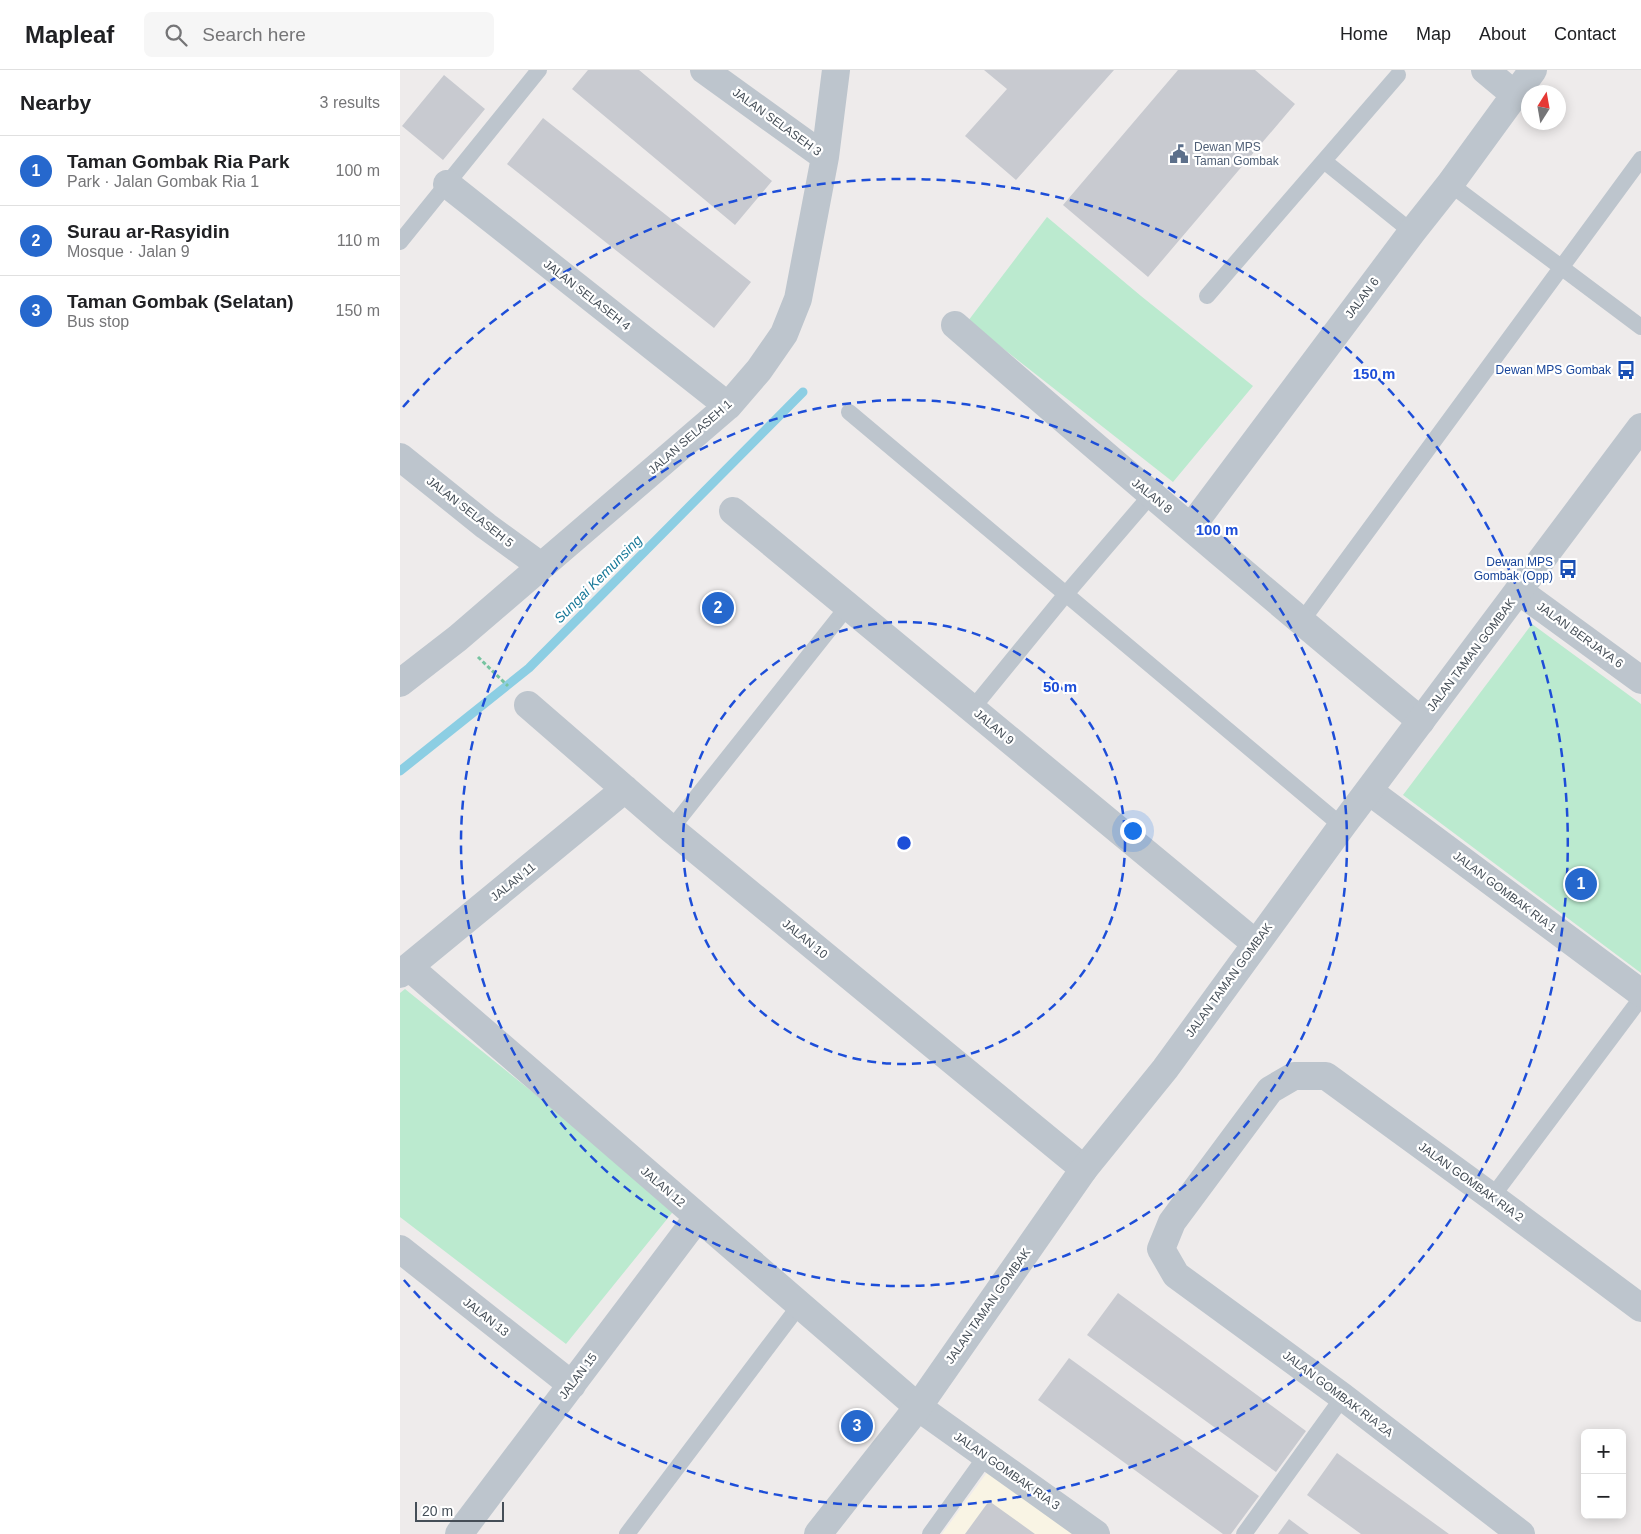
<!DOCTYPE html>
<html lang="en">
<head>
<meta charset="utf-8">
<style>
  :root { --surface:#fff; --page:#f6f6f6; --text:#202124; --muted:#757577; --line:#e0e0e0; --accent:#2668cd }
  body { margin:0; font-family:Helvetica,sans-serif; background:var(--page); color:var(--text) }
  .controls { position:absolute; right:15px; bottom:15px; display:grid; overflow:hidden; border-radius:8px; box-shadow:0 2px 12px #0003 }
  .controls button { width:45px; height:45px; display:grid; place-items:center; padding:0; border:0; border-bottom:1px solid var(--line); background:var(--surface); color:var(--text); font:25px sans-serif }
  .compass { position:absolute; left:1121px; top:15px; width:45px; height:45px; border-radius:50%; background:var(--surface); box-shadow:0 2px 12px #0003; rotate:11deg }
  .scale { position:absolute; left:15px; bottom:12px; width:89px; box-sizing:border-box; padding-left:5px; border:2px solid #454e57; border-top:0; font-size:14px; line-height:18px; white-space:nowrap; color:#454e57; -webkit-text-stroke:4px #fff; paint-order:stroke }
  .you { position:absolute; left:732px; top:760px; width:18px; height:18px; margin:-12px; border:4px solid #fff; border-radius:50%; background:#1a73e8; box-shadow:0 0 0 8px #1a73e833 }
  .badge { display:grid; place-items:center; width:32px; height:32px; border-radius:50%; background:var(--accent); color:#fff; font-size:16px; font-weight:700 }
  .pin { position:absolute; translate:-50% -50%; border:2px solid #fff; box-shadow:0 1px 5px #0006 }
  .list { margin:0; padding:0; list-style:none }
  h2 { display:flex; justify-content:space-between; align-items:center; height:65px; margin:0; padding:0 20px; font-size:21px }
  h2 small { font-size:16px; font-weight:400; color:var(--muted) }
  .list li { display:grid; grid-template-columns:32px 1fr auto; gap:15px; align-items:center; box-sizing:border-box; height:70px; padding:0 20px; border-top:1px solid var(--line) }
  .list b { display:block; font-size:19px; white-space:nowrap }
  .list p { margin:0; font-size:16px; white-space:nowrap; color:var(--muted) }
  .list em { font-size:16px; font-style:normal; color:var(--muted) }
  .icon { flex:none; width:28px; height:28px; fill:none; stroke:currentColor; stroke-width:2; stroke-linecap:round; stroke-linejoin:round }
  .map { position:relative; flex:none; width:1241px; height:1464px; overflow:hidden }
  header { display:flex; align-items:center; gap:30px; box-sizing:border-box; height:70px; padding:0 25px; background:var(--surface); border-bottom:1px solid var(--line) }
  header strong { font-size:24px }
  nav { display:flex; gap:28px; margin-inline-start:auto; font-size:18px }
  .search { width:350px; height:45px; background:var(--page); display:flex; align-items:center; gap:12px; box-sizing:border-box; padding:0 18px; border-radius:8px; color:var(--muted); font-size:19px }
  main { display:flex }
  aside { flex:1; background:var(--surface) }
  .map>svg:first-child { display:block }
  .commercial { fill:#f9f4e4 }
  .green { fill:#bbeacf }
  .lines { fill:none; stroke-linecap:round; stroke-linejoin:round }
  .stream { stroke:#8ccee3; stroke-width:9 }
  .building { fill:#c8cad0 }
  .path { stroke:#77c4a1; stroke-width:3; stroke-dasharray:4 2.5; stroke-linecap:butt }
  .service { stroke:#bdc5cd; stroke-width:16 }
  .minor { stroke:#bdc5cd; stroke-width:28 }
  .tertiary { stroke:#bdc5cd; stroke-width:28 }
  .ring { fill:none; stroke:#1d4ed8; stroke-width:2.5; stroke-dasharray:9 6 }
  .labels { text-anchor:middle; stroke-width:4.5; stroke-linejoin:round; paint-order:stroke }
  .street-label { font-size:12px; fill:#454e57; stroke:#fff }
  .service-label { font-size:12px; fill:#4e5e75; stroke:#fff; text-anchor:start }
  .transit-label { font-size:12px; fill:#164399; stroke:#fff; text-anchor:end }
  .water-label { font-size:14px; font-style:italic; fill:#177898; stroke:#fff }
  .centre { fill:#1d4ed8; stroke:#fff; stroke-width:2.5 }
  .ring-label { font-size:15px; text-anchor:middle; font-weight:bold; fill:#1d4ed8; stroke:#fff; stroke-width:4.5; stroke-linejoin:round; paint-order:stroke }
</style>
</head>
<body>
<header>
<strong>Mapleaf</strong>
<div class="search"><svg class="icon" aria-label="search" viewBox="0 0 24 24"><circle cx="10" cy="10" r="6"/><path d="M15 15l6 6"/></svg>Search here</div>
<nav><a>Home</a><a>Map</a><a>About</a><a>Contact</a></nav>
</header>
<main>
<aside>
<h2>Nearby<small>3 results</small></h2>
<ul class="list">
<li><span class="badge">1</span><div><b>Taman Gombak Ria Park</b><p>Park · Jalan Gombak Ria 1</p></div><em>100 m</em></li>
<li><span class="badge">2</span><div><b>Surau ar-Rasyidin</b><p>Mosque · Jalan 9</p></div><em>110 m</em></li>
<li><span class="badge">3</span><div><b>Taman Gombak (Selatan)</b><p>Bus stop</p></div><em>150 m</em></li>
</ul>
</aside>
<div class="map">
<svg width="1241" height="1464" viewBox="0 0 1241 1464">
  <rect width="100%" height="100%" fill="#eeebeb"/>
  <path class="commercial" d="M588,1401L679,1464H542Z"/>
  <path class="green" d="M647,147L741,226L853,316L773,412L568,251Z
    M1132,554L1241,634V903L1003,725Z
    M5,919L276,1138L166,1274L0,1147V923Z"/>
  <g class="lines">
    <path class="stream" d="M0,701L129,598L403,322"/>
  </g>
  <path class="building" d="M188,0H239L372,111L335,155L172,19Z
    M584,0H714L616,110L565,66L607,19Z
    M778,0H855L895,34L748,207L663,135Z
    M44,5L85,39L43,90L2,56Z
    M143,48L351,212L314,258L107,94Z
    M718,1223L906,1361L876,1402L687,1265Z
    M669,1288L859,1426L831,1464H823L638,1330Z
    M937,1383L1049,1464H961L907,1425Z
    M589,1431L635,1464H565Z
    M889,1449L909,1464H878Z"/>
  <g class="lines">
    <path class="path" d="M78,587L108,616"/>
    <path class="service" d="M924,91L1012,162
      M1050,114L1241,257
      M0,172L139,0
      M807,226L998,5
      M449,342L942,756
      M901,552L1241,89
      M572,639L666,524L751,425
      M271,759L448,536
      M1092,1127L1241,928
      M227,1464L399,1236
      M530,1464L586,1386
      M844,1464L943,1327"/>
    <path class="minor" d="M304,0L425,87
      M1085,0L1115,25
      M47,114L328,336
      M555,255C709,389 864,521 1021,651
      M0,387L86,456L141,496
      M333,441L855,873
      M791,457L1012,162L1050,114L1133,0
      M1119,521L1241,610
      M0,613L58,568L328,336L359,300L384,264L398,229L425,87L436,0
      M128,635L271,759L684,1099
      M969,721L1241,923
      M9,897L518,1337L696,1464
      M0,904L225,719
      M0,1179L172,1315
      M59,1464L298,1147
      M1121,1464L943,1327L776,1205L761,1179L772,1152L870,1020L894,1006H926L1092,1127L1241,1238"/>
    <path class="tertiary" d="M418,1464L518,1337L684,1099L765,999L942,756L1241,357"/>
  </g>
  <g class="ring">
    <circle cx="504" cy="773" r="221"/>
    <circle cx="504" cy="773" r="443"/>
    <path d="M3 337A664 664 0 1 1 3 1209"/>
  </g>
  <defs>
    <g id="civic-bare" transform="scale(1.5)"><path d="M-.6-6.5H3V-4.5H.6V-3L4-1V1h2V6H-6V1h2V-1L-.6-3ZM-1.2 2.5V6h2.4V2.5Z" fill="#5c6f8a" stroke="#fff" stroke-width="2.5" paint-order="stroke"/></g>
    <g id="bus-bare" transform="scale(1.5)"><path d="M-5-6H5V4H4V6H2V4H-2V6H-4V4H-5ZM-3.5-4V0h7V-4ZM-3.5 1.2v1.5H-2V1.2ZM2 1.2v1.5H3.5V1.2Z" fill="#1a4fb4" stroke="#fff" stroke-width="2.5" paint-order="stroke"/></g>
  </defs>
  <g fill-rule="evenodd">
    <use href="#civic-bare" x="779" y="84"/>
    <use href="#bus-bare" x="1226" y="300"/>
    <use href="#bus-bare" x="1168" y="499"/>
  </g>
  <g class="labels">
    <g class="street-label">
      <text transform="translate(377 52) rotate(36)" y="4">JALAN SELASEH 3</text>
      <text transform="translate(187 225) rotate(38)" y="4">JALAN SELASEH 4</text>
      <text transform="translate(962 228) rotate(-53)" y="4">JALAN 6</text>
      <text transform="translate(290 367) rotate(-41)" y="4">JALAN SELASEH 1</text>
      <text transform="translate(752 426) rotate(39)" y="4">JALAN 8</text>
      <text transform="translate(70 442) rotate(38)" y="4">JALAN SELASEH 5</text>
      <text transform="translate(1180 565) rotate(36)" y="4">JALAN BERJAYA 6</text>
      <text transform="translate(1071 585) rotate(-53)" y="4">JALAN TAMAN GOMBAK</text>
      <text transform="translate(594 657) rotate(40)" y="4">JALAN 9</text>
      <text transform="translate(113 812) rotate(-39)" y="4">JALAN 11</text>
      <text transform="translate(1105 822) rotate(37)" y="4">JALAN GOMBAK RIA 1</text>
      <text transform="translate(405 869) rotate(39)" y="4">JALAN 10</text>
      <text transform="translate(829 910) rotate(-54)" y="4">JALAN TAMAN GOMBAK</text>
      <text transform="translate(1071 1112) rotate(36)" y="4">JALAN GOMBAK RIA 2</text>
      <text transform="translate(263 1117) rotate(41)" y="4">JALAN 12</text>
      <text transform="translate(588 1236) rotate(-55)" y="4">JALAN TAMAN GOMBAK</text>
      <text transform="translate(86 1247) rotate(38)" y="4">JALAN 13</text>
      <text transform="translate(178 1306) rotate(-53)" y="4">JALAN 15</text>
      <text transform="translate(938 1324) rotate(37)" y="4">JALAN GOMBAK RIA 2A</text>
      <text transform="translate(607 1401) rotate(35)" y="4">JALAN GOMBAK RIA 3</text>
    </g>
    <g class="service-label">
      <text x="794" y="81">Dewan MPS<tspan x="794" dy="14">Taman Gombak</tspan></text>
    </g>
    <g class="transit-label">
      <text x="1211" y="304">Dewan MPS Gombak</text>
      <text x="1153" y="496">Dewan MPS<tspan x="1153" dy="14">Gombak (Opp)</tspan></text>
    </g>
    <g class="water-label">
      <text transform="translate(198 509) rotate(-45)" y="5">Sungai Kemunsing</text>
    </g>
  </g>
  <circle cx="504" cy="773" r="8" class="centre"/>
  <g class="ring-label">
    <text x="974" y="309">150 m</text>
    <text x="817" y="465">100 m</text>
    <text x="660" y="622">50 m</text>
  </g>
</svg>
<div class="controls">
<button>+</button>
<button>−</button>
</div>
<svg class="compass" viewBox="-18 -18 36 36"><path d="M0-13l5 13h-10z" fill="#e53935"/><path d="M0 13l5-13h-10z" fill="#757577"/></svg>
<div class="scale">20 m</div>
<div class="you"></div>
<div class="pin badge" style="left:1181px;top:814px">1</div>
<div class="pin badge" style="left:318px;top:538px">2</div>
<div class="pin badge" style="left:457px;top:1356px">3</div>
</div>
</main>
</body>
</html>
